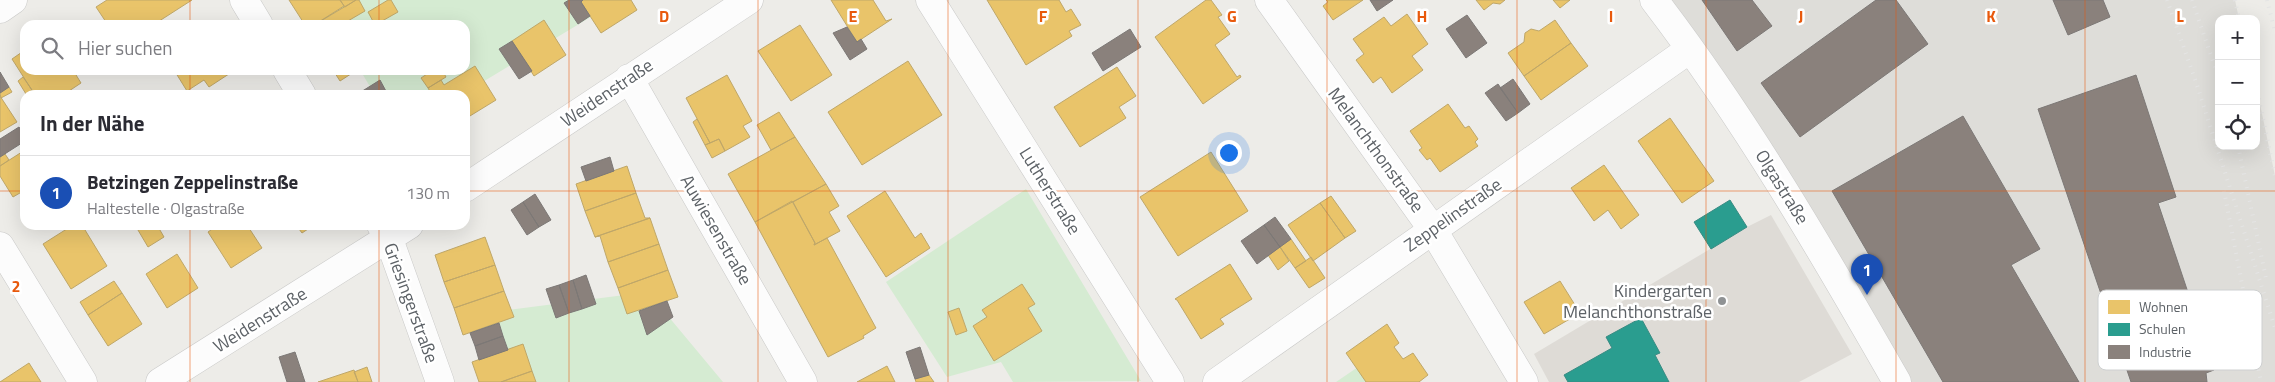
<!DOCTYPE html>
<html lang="de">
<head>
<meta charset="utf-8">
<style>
  :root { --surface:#fff; --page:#f2f2f3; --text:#2b2b33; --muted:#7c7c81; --line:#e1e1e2; --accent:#7c3aed }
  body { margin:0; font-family:"Titillium Web",sans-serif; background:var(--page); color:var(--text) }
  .controls { position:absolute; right:15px; top:15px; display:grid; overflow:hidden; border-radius:10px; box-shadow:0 5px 20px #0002 }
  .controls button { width:45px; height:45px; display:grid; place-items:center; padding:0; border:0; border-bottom:1px solid var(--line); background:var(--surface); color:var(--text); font:25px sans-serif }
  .you { position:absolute; left:1228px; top:152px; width:18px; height:18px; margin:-12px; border:4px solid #fff; border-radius:50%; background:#1a73e8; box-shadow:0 0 0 8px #1a73e833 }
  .badge { display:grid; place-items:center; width:32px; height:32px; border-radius:50%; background:var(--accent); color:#fff; font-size:16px; font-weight:700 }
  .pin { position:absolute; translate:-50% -41px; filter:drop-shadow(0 1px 2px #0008) }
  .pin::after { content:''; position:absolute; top:26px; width:18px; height:15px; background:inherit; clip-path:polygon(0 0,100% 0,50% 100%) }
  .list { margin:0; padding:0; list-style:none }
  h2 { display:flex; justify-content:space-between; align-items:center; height:65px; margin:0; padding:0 20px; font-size:21px }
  h2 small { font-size:16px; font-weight:400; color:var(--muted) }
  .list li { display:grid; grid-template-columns:32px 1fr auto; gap:15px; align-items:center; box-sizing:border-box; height:75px; padding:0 20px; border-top:1px solid var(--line) }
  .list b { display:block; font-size:19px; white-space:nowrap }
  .list p { margin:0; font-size:16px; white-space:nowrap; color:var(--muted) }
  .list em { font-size:16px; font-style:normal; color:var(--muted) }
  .icon { flex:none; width:28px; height:28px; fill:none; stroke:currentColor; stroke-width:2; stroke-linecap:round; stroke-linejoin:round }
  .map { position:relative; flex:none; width:2275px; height:382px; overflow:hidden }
  .search { position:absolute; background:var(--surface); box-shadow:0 5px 20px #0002; left:20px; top:20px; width:450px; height:55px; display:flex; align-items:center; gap:12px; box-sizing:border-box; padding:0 18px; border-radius:15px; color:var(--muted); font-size:19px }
  .panel { position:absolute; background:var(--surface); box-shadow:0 5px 20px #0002; left:20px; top:90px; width:450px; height:140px; border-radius:15px }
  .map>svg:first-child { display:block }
  .industrial { fill:#deddd9 }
  .education { fill:#dedbd6 }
  .green { fill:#d5ebd2 }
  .homes { fill:#e9c46a; stroke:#bfa769 }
  .schools { fill:#2a9d8f; stroke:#398b83 }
  .industry { fill:#8a817c; stroke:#7c7876 }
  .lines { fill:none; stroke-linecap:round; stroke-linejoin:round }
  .minor-casing { stroke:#c9c9c8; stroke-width:29 }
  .minor { stroke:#fcfcfc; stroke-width:28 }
  .rail { stroke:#e4e4e4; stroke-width:4; stroke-dasharray:1 6; stroke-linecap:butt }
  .grid { fill:none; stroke:#e8590c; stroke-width:1; stroke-opacity:0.55 }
  .poi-dot { fill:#8f9294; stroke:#fff; stroke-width:2 }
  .labels { text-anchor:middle; stroke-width:5; stroke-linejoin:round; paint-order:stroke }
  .street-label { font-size:18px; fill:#5d6267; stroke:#fff }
  .poi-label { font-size:18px; fill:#5d6267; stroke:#fff; text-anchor:end }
  .key { fill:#fff; stroke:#ced0d1; stroke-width:1 }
  .key-label { font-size:14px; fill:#5d6267 }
  .grid-label { font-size:16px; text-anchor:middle; font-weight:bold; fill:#e8590c; stroke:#fff; stroke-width:5; stroke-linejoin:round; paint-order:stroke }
</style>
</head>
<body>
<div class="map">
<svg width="2275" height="382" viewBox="0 0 2275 382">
  <rect width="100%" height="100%" fill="#edece8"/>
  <path class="industrial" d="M1654,0H2235L2239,19H2219V146H2256V85L2275,176V382H1897Z"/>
  <path class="education" d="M1771,215L1852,354L1799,382H1549L1534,354L1747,227Z"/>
  <path class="green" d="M318,0H619L461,95H375L360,70H465V25H331L315,1Z
    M1026,189L1141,381L1013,382L1001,362L947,377L886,282Z
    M648,292L723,382H508L484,313Z
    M1380,352L1402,382H1336Z"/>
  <path class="homes" d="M107,0H192L153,25H108L96,7Z
    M289,0H340L344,6L314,25H305Z
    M340,0H356L345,7Z
    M356,0H359L365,11L341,25H314Z
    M388,0H391L398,12L375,25L368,12Z
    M583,0H631L637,10L601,33L581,2Z
    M831,0H873L886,21L892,19L857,42Z
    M987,0H1059L1066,12L1071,9L1081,25L1069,31L1072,36L1026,65Z
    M1206,0H1211L1222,15L1218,17L1230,34L1215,45L1237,77L1240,75L1241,77L1203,104L1155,37Z
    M1326,0H1363L1333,20L1323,6L1328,2Z
    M1476,0H1505L1500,4L1493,3L1484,10Z
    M1553,0H1570L1560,8Z
    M1407,14L1428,44L1412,56L1423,70L1392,93L1381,77L1373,83L1356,60L1364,54L1353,39L1384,17L1391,26Z
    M544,20L566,55L534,76L512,41Z
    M1555,20L1571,43L1524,76L1508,53L1524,42L1525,33L1531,29L1539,31Z
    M800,25L832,75L791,101L758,51Z
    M1571,43L1588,66L1541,100L1524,76Z
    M25,50V70H73L81,83L63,95H35L12,59Z
    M908,61L942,115L862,165L828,112Z
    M475,66L496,100L465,119V95H432L428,88L441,80L444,85Z
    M1117,67L1136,96L1119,107L1126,118L1080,147L1054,107Z
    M174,70H235L209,87L204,80L187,91Z
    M333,70H357L340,81Z
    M433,70H442L446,77L428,88L421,78Z
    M727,75L752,121L743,126L750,137L725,151L719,139L710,143L686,98Z
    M23,77L32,90L26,94L18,81Z
    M9,87L12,92L1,98L0,93Z
    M0,96L17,122L0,132Z
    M1448,104L1465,128L1469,126L1478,139L1475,142L1478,146L1440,172L1430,158L1427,160L1419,150L1422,148L1410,131Z
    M779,112L795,137L771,150L757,125Z
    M1670,118L1714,181L1682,203L1638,141Z
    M697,119L710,143L705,145L693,122Z
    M795,137L826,184L755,222L728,174Z
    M719,139L725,151L712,158L705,145Z
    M25,150V190L13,197L0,176V166Z
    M1211,152L1248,211L1178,256L1140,197Z
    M5,154L9,160L0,166V157Z
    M1604,165L1639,215L1621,229L1608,210L1594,221L1571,188Z
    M627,166L636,193L585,211L576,184Z
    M826,184L839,206L829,212L840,231L814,245L815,243L793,202Z
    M885,191L915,238L921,233L930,248L886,277L847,216Z
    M636,193L645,218H650L595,237L585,211Z
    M1331,196L1356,231L1345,238L1320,203Z
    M792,201L815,243L814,245L827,238L876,328L863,336L864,338L828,357L755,222Z
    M1320,203L1345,238L1313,261L1288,225Z
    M650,218L659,244L608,262L600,236L595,237Z
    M73,225H82L107,266L71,289L43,244Z
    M135,225H157L164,237L148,247Z
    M218,225H247L262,248L231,268L208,232Z
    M296,225H314L302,233Z
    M485,237L495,265L444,282L435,255Z
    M1291,239L1306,261L1295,268L1280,247Z
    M659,244L668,270L618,288L608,262Z
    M1280,247L1289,261L1278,270L1268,255Z
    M177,254L198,288L167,308L146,274Z
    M1311,257L1325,278L1309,288L1295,268Z
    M1230,264L1252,299L1220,319L1224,324L1201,339L1177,300L1175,299Z
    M495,265L504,291L454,308L444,282Z
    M668,270L678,297L627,314L618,288Z
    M114,281L122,293L88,315L80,302Z
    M1560,281L1580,313L1544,334L1524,302Z
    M1022,284L1035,304L1028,308L1042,331L994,361L973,326L987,317L982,310Z
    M504,291L514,317L463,335L454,308Z
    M122,293L142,324L108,346L88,315Z
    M959,308L967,331L956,335L948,312Z
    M1387,324L1399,343L1394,347L1403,359L1413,353L1428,375L1419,382H1366L1346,353Z
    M523,344L532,371L501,382H479L472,362Z
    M29,363L41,382H0Z
    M887,366L895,382H857Z
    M367,367L372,382H358L354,372Z
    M354,370L358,382H318Z
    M532,371L536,382H501Z
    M929,375L934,382H916L915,379Z"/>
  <path class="schools" d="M1730,200L1747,227L1711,249L1694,222Z
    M1641,318L1660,353L1655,355L1669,382H1568L1564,375L1612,348L1606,337Z"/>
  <path class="industry" d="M569,0H583L581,2L590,16L578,24L564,3Z
    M1370,0H1393L1377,11Z
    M1702,0H1752L1772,26L1737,51Z
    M1876,0H1896L1928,44L1800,137L1761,83Z
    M2053,0H2103L2110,17L2068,35Z
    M1467,15L1487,43L1466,58L1446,29Z
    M847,27L857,42L861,39L867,49L850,60L833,33Z
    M1130,29L1141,47L1103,71L1092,53Z
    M512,41L532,71L519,79L499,49Z
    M0,72L9,87L0,93Z
    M2136,75L2176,197L2158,203L2214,370L2206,373L2207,382H2131L2038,109Z
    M1513,79L1530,104L1518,113L1500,88Z
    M380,80L387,93L384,95H356Z
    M1498,84L1518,113L1506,121L1485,93Z
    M1963,116L2040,249L2011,265L2079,382H1943L1832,191Z
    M19,127L25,136V141L0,157V139Z
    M610,157L614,171L586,181L581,167Z
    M535,194L551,220L539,227L523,202Z
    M523,202L539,227L527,235L511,210Z
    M1275,217L1291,239L1280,247L1264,225Z
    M1264,225L1280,247L1257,264L1241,241Z
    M586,275L596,304L582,309L573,280Z
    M573,280L582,309L569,313L559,285Z
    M559,285L569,313L556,318L546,289Z
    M667,301L673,317L647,335L639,311Z
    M499,323L503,336L475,346L470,333Z
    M503,336L508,350L479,360L475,346Z
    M920,347L929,375L915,379L906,352Z
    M295,352L305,382H287L279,357Z"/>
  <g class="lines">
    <g class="minor-casing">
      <path id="minor" d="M244,0L259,25
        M930,0L1170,382
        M1269,0L1433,230L1524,382
        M1654,0C1746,120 1822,251 1897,382
        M0,9L13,0
        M287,70L302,95
        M629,78L803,382
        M465,188L749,0
        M381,225L389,239L440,382
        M0,246L83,382
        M160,382L409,225
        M1217,382L1690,49"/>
    </g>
    <use href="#minor" class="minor"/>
    <path class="rail" d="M2167,0L2196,82L2275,328
      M2192,0L2219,79
      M2235,0L2239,19
      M2267,0L2275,31
      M2256,85L2275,176
      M2238,146L2267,283
      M2224,191L2261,382"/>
  </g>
  <path class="grid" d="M190,0V25M379,0V25M569,0V382M758,0V382M948,0V382M1138,0V382M1327,0V382M1517,0V382M1706,0V382M1896,0V382M2085,0V382M190,70V95M379,70V95M0,191H25M465,191H2275M190,225V382M379,225V382"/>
  <circle class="poi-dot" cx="1722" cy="301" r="5"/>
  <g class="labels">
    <g class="street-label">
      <text transform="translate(607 93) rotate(-34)" y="6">Weidenstraße</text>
      <text transform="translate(1376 150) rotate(54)" y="6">Melanchthonstraße</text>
      <text transform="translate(1782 187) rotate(58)" y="6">Olgastraße</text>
      <text transform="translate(1050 191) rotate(58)" y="6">Lutherstraße</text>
      <text transform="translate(1453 215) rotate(-35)" y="6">Zeppelinstraße</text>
      <text transform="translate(716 230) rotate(60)" y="6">Auwiesenstraße</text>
      <text transform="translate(411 303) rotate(70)" y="6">Griesingerstraße</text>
      <text transform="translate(260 320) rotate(-32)" y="6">Weidenstraße</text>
    </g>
    <g class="poi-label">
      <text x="1712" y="297">Kindergarten<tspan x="1712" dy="21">Melanchthonstraße</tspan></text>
    </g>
  </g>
  <rect x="2098" y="290" width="164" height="80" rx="8" class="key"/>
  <rect x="2108" y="300" width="22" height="14" fill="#e9c46a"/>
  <rect x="2108" y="323" width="22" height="13" fill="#2a9d8f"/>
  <rect x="2108" y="345" width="22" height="14" fill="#8a817c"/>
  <g class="key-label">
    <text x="2139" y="312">Wohnen</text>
    <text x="2139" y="334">Schulen</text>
    <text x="2139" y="357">Industrie</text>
  </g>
  <g class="grid-label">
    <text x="664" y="22">D</text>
    <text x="853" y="22">E</text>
    <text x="1043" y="22">F</text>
    <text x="1232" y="22">G</text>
    <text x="1422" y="22">H</text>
    <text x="1611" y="22">I</text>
    <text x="1801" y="22">J</text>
    <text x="1991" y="22">K</text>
    <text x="2180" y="22">L</text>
    <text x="16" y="292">2</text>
  </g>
</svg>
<div class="controls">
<button>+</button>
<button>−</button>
<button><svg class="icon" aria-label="locate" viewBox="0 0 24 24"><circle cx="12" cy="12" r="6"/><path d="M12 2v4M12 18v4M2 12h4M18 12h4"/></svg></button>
</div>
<div class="you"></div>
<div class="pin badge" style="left:1867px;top:295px;background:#1a4fb4">1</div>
<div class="search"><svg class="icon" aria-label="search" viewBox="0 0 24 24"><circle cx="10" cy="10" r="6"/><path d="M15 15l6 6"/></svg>Hier suchen</div>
<section class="panel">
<h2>In der Nähe<small></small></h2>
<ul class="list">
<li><span class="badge" style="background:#1a4fb4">1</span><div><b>Betzingen Zeppelinstraße</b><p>Haltestelle · Olgastraße</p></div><em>130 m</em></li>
</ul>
</section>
</div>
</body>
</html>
